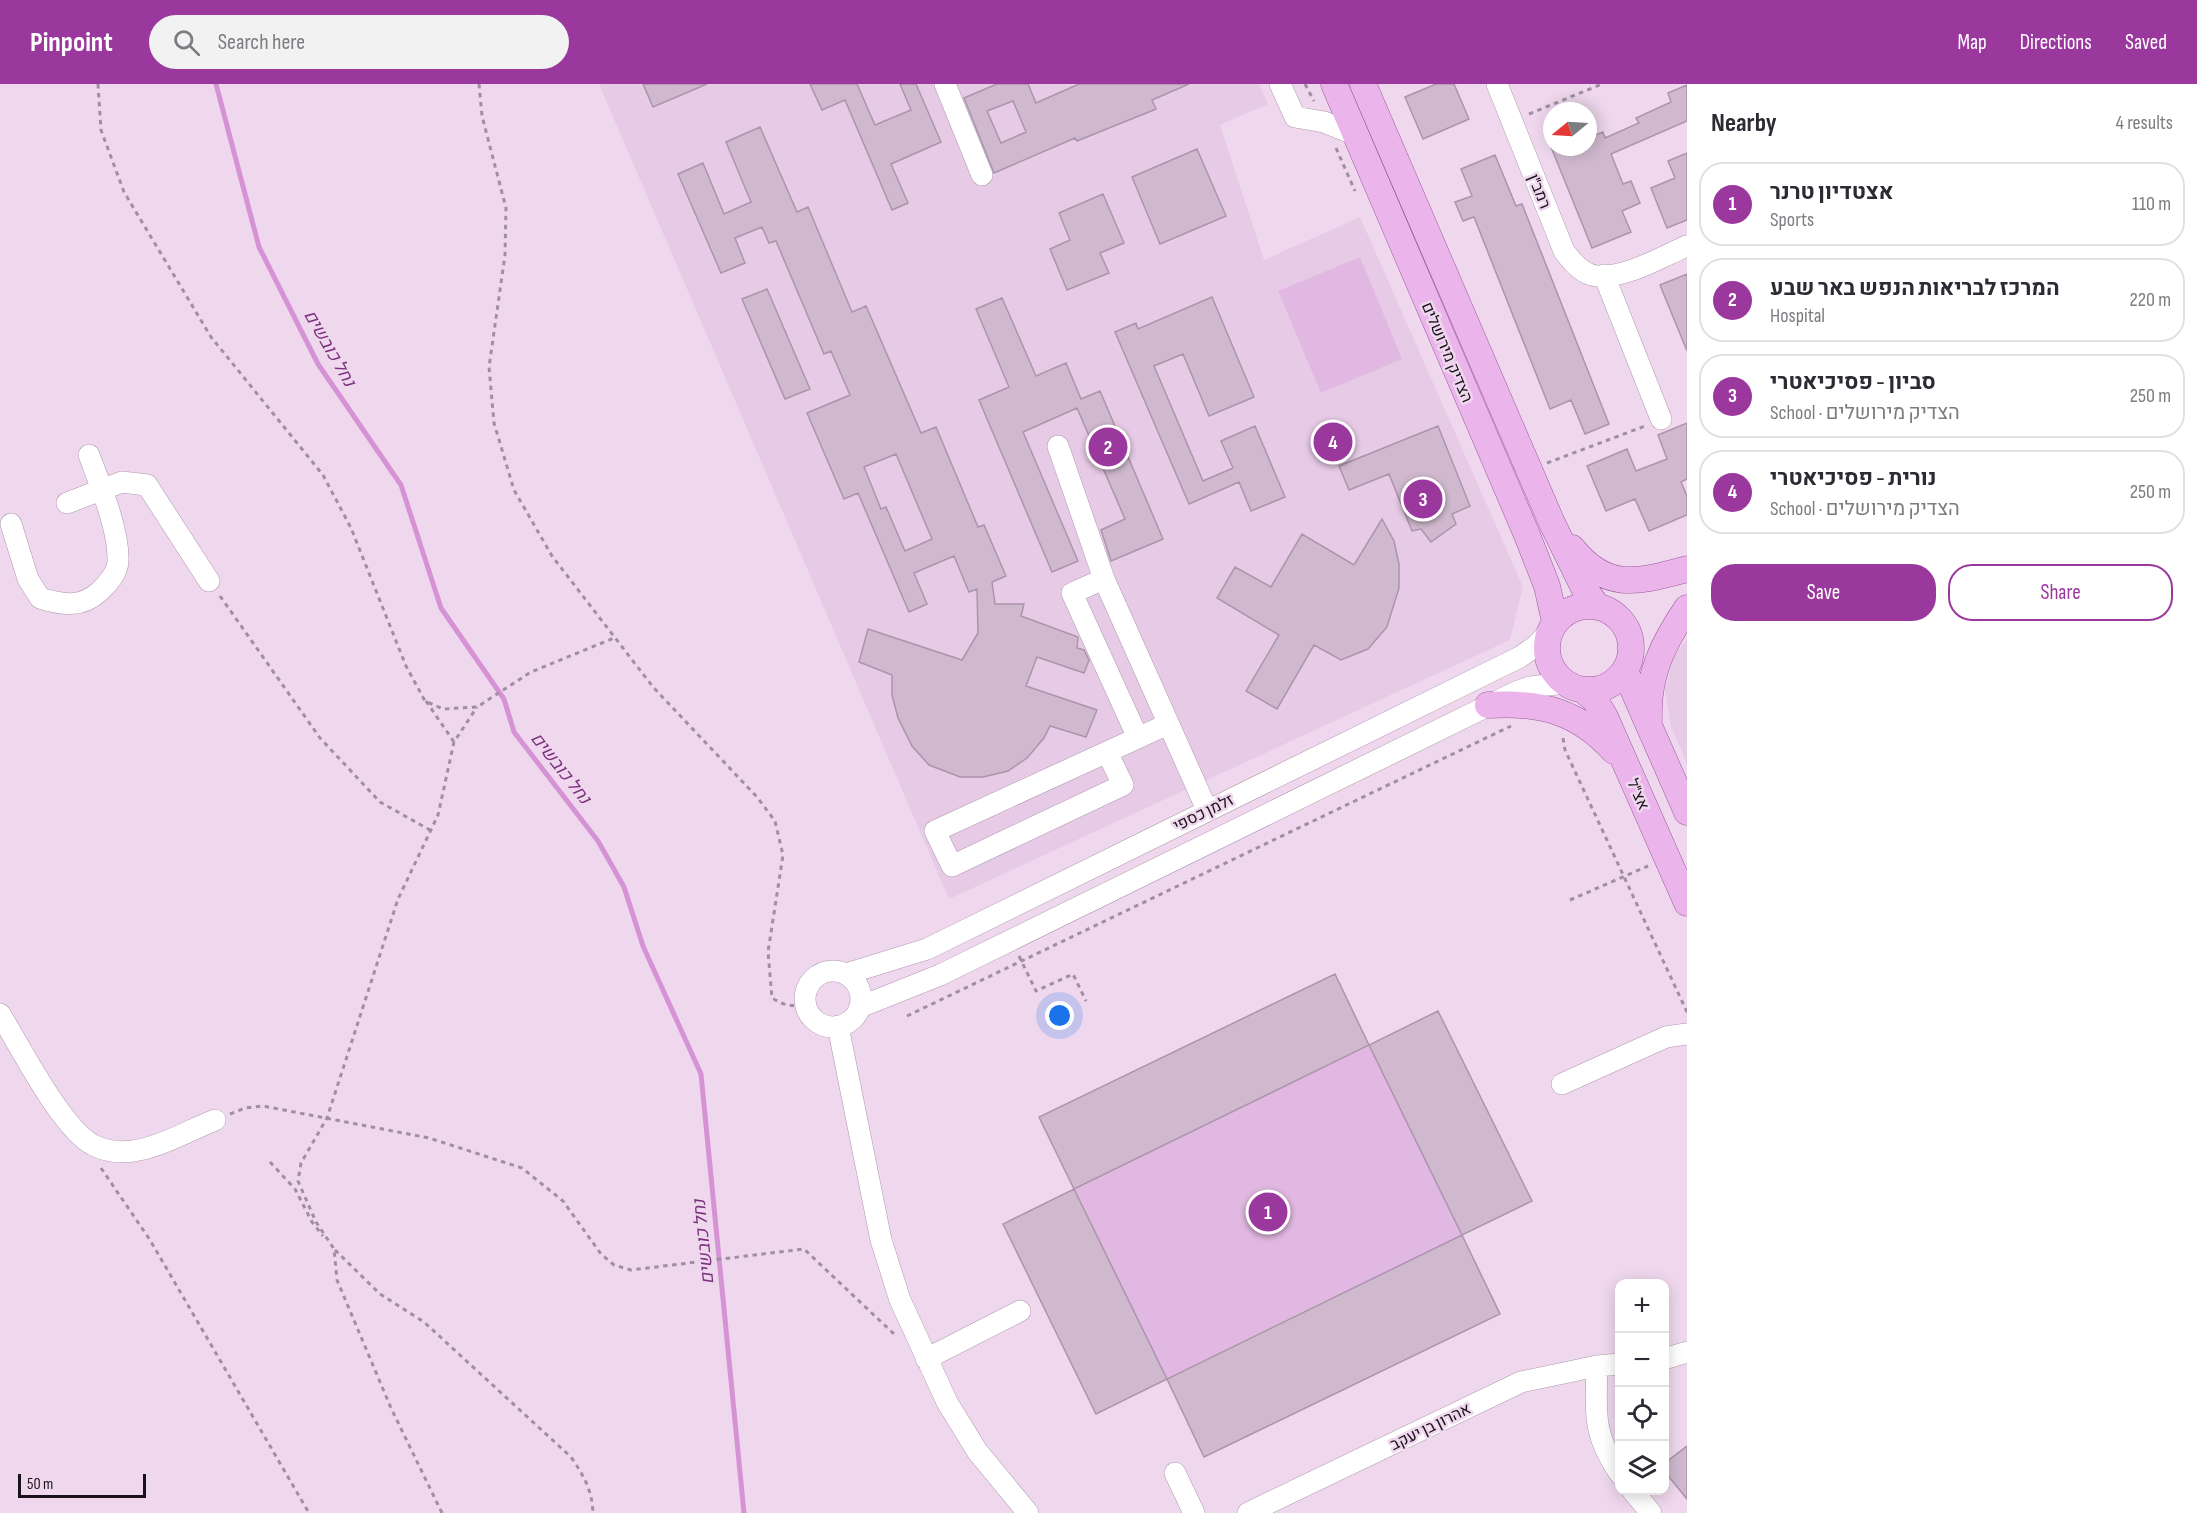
<!DOCTYPE html>
<html lang="en">
<head>
<meta charset="utf-8">
<style>
  :root { --surface:#fff; --page:#f2f2f3; --text:#2b2b33; --muted:#7c7c81; --line:#e1e1e2; --accent:#9b389e }
  body { margin:0; font-family:"Sofia Sans Condensed",Heebo,sans-serif; background:var(--page); color:var(--text) }
  .controls { position:absolute; right:18px; bottom:18px; display:grid; overflow:hidden; border-radius:12px; box-shadow:0 3px 15px #0003 }
  .controls button { width:54px; height:54px; display:grid; place-items:center; padding:0; border:0; border-bottom:2px solid var(--line); background:var(--surface); color:var(--text); font:30px sans-serif }
  .compass { position:absolute; left:1543px; top:18px; width:54px; height:54px; border-radius:50%; background:var(--surface); box-shadow:0 3px 15px #0003; rotate:252deg }
  .scale { position:absolute; left:18px; bottom:15px; width:128px; box-sizing:border-box; padding-left:6px; border:3px solid #1a121a; border-top:0; font-size:16px; line-height:21px; white-space:nowrap; color:#1a121a; -webkit-text-stroke:4px #efd8ee; paint-order:stroke }
  .you { position:absolute; left:1060px; top:932px; width:21px; height:21px; margin:-15px; border:4px solid #fff; border-radius:50%; background:#1a73e8; box-shadow:0 0 0 9px #1a73e833 }
  .badge { display:grid; place-items:center; width:39px; height:39px; border-radius:50%; background:var(--accent); color:#fff; font-size:20px; font-weight:700 }
  .pin { position:absolute; translate:-50% -50%; border:3px solid #fff; box-shadow:0 2px 6px #0006 }
  .list { margin:0; padding:0; list-style:none }
  h2 { display:flex; justify-content:space-between; align-items:center; height:78px; margin:0; padding:0 24px; font-size:26px }
  h2 small { font-size:20px; font-weight:400; color:var(--muted) }
  .list li { display:grid; grid-template-columns:39px 1fr auto; gap:18px; align-items:center; box-sizing:border-box; height:84px; margin:0 12px 12px; padding:0 12px; border:2px solid var(--line); border-radius:24px }
  .list b { display:block; font-size:22px; white-space:nowrap }
  .list p { margin:0; font-size:20px; white-space:nowrap; color:var(--muted) }
  .list em { font-size:20px; font-style:normal; color:var(--muted) }
  .actions { display:flex; gap:12px; padding:18px 24px }
  .actions a { flex:1; padding:14px 0; border:2px solid var(--accent); border-radius:24px; text-align:center; font-size:21px; color:var(--accent) }
  .actions .main { background:var(--accent); color:#fff }
  .icon { flex:none; width:33px; height:33px; fill:none; stroke:currentColor; stroke-width:2; stroke-linecap:round; stroke-linejoin:round }
  .map { position:relative; flex:none; width:1687px; height:1429px; overflow:hidden }
  header { display:flex; align-items:center; gap:36px; box-sizing:border-box; height:84px; padding:0 30px; background:var(--accent); color:#fff }
  header strong { font-size:28px }
  nav { display:flex; gap:33px; margin-inline-start:auto; font-size:21px }
  .search { width:420px; height:54px; background:var(--page); display:flex; align-items:center; gap:15px; box-sizing:border-box; padding:0 21px; border-radius:33px; color:var(--muted); font-size:22px }
  main { display:flex }
  aside { flex:1; background:var(--surface) }
  .map>svg:first-child { display:block }
  .built { fill:#e7cae6 }
  .park { fill:#e1b8e1 }
  .lines { fill:none; stroke-linecap:round; stroke-linejoin:round }
  .stream { stroke:#d593d5; stroke-width:5 }
  .building { fill:#d0b9cf; stroke:#ab95aa; stroke-width:1.5; fill-rule:evenodd }
  .minor-casing { stroke:#ae99ae; stroke-width:22 }
  .major-casing { stroke:#995b9a; stroke-width:27 }
  .path { stroke:#a08fa0; stroke-width:3; stroke-dasharray:4.5 4.5; stroke-linecap:butt }
  .minor { stroke:#fff; stroke-width:21 }
  .major { stroke:#ebb5ec; stroke-width:26 }
  .labels { text-anchor:middle; stroke-width:5; stroke-linejoin:round; paint-order:stroke }
  .street-label { font-size:16px; fill:#1a121a; stroke:#efd8ee }
  .water-label { font-size:18px; font-style:italic; fill:#7d307f; stroke:#efd8ee }
</style>
</head>
<body>
<header>
<strong>Pinpoint</strong>
<div class="search"><svg class="icon" aria-label="search" viewBox="0 0 24 24"><circle cx="10" cy="10" r="6"/><path d="M15 15l6 6"/></svg>Search here</div>
<nav><a>Map</a><a>Directions</a><a>Saved</a></nav>
</header>
<main>
<div class="map">
<svg width="1687" height="1429" viewBox="0 0 1687 1429">
  <rect width="100%" height="100%" fill="#efd8ee"/>
  <path class="built" d="M599,0H1259L1268,20L1220,41L1264,176L1360,133L1523,503L1510,556L949,815Z
    M1687,555V680L1671,642L1665,605L1674,572Z"/>
  <path class="park" d="M1360,173L1402,275L1321,309L1278,207Z
    M1335,890L1369,961L1438,927L1532,1117L1462,1151L1500,1230L1204,1373L1167,1296L1096,1330L1003,1140L1074,1105L1039,1033Z"/>
  <g class="lines">
    <path class="stream" d="M216,0L259,163L318,280L401,401L441,524L504,615L514,648L598,757L624,803L643,862L701,990L744,1429"/>
  </g>
  <path class="building" d="M643,0H707L653,23Z
    M810,0H857L875,41L911,26L900,0H916L941,58L891,80L908,119L892,126L845,16L822,26Z
    M997,0H1028L1036,19L1079,0H1189L1152,16L1156,25L1077,57L1075,54L994,89L964,14ZM1013,17L1026,48L1001,59L987,27Z
    M1436,0H1454L1469,35L1423,55L1405,13Z
    M1687,1V37L1611,70L1623,100L1631,97L1640,119L1622,127L1631,148L1592,164L1551,63H1588V54L1603,48L1605,54L1639,39L1636,34L1671,18L1668,9Z
    M760,43L797,128L808,123L852,228L866,222L921,349L936,343L978,443L984,441L1006,492L992,498L995,520H1024L1021,532L1078,553L1077,564L1084,566L1089,576L1084,589L1037,573L1026,602L1097,626L1086,653L1050,642L1044,654L1027,674L1008,687L983,693H960L929,681L912,662L898,634L892,611V591L859,578L868,545L962,576L978,549L977,505L969,508L954,472L914,489L927,520L909,528L858,409L844,415L807,329L850,311L831,267L824,270L776,157L769,159L762,143L735,154L745,179L721,189L678,90L703,79L724,130L751,118L726,58ZM896,370L932,455L905,467L886,423L881,425L864,383Z
    M1197,65L1226,132L1160,160L1132,93Z
    M1687,69V136L1667,144L1651,104L1675,94L1668,77Z
    M1495,71L1516,122L1522,120L1609,340L1585,350L1571,316L1550,325L1474,133L1463,137L1455,118L1472,112L1461,85Z
    M1103,110L1124,159L1100,169L1109,189L1067,206L1050,165L1070,156L1059,129Z
    M1687,190V267L1660,201Z
    M767,205L810,305L785,315L742,215Z
    M1212,213L1254,313L1209,332L1183,270L1154,282L1203,397L1233,384L1221,357L1255,342L1285,413L1251,427L1239,398L1189,420L1115,248L1136,239L1138,245Z
    M1002,214L1036,292L1066,279L1081,315L1100,307L1163,455L1111,477L1101,446L1125,435L1077,324L1023,348L1078,477L1052,488L979,316L1009,303L976,225Z
    M1687,339V395L1681,398L1687,412V431L1649,447L1635,415L1606,427L1587,382L1627,365L1636,387L1667,375L1658,351Z
    M1438,342L1470,422L1452,430L1456,440L1431,458L1421,445L1412,447L1389,390L1349,406L1339,382Z
    M1382,435L1394,457L1399,480V504L1387,543L1368,565L1341,576L1314,561L1277,625L1246,607L1279,551L1217,514L1235,483L1271,503L1302,450L1354,481Z
    M1335,890L1369,961L1074,1105L1039,1033Z
    M1438,927L1532,1117L1462,1151L1369,961Z
    M1074,1105L1167,1295L1096,1330L1003,1140Z
    M1462,1151L1500,1230L1204,1373L1167,1295Z
    M1687,1362V1415L1669,1393L1667,1383L1669,1376Z"/>
  <g class="lines">
    <g class="minor-casing">
      <path id="minor" d="M945,0L982,91
        M1280,0L1295,33L1324,38L1356,51
        M1497,0L1564,167C1572,178 1583,191 1597,192C1627,194 1661,173 1687,162
        M1604,191L1661,335
        M1058,362L1104,495L1207,726
        M67,419L122,398L147,401L209,497
        M11,440L28,495L40,514C62,521 81,524 99,508C107,501 118,488 118,477C119,445 100,401 89,371
        M1104,495L1072,509L1138,654
        M1107,668L1123,701L952,782L935,747L1168,640
        M805 915a28 28 0 1 1 56 0a28 28 0 1 1-56 0Z
        M846,890L927,865L1520,573L1537,561L1550,547
        M860,923L940,891L1516,608L1530,603L1565,599
        M0,930C20,962 61,1044 93,1061C105,1067 119,1069 133,1067C158,1064 190,1046 215,1036
        M838,942L881,1156L900,1216L947,1318L977,1367L1028,1429
        M1562,1000L1666,953L1687,950
        M926,1275L1020,1227
        M1664,1275L1687,1268
        M1597,1282C1596,1328 1592,1350 1620,1390
        M1175,1389L1194,1429
        M1632,1406L1651,1429
        M1248,1429L1521,1298L1597,1282L1620,1280"/>
    </g>
    <g class="major-casing">
      <path id="major" d="M1334,0L1527,451L1547,502L1555,538
        M1363,0L1552,439L1584,504L1597,522
        M1572,464C1607,508 1638,498 1687,485
        M1547 564a42 42 0 1 1 84 0a42 42 0 1 1-84 0Z
        M1625,587L1687,728
        M1583,606L1595,616L1605,633L1687,819
        M1488,621C1541,618 1578,627 1614,667
        M1649,635C1647,592 1663,559 1687,524"/>
    </g>
    <path class="path" d="M98,0L101,46L124,108L211,253L323,391L351,444L406,582L425,617L443,625L477,623L531,588L614,554
      M479,0L482,32L506,124L505,171L489,283L494,339L514,406L552,472L653,603L757,713L775,737L783,771L768,868L772,914C784,921 792,924 806,919
      M1305,0L1314,17
      M1529,30L1602,0
      M1336,64L1355,107
      M1547,379L1645,342
      M220,512L320,654L380,718L430,746
      M426,617L454,658
      M1563,654L1565,666L1687,928
      M1570,816L1648,782
      M1019,872L1036,907L1073,890L1086,917
      M907,932L1511,642
      M230,1030L245,1024L263,1022L429,1054L522,1084L563,1117L601,1170L614,1181L631,1186L804,1165L894,1250
      M270,1078L295,1105L312,1138L323,1152
      M101,1084L150,1156L309,1429
      M335,1166L380,1210L424,1238L571,1373C584,1392 592,1406 593,1429
      M442,1429L391,1324L337,1196L334,1165L316,1138L298,1097L301,1079L327,1034L398,815L438,731L454,658L477,623"/>
    <use href="#minor" class="minor"/>
    <use href="#major" class="major"/>
  </g>
  <g class="labels">
    <g class="street-label">
      <text transform="translate(1540 107) rotate(68)" y="6">רמב"ן</text>
      <text transform="translate(1448 268) rotate(67)" y="6">הצדיק מירושלים</text>
      <text transform="translate(1639 710) rotate(66)" y="6">אצ"ל</text>
      <text transform="translate(1203 728) rotate(-26)" y="6">זלמן כספי</text>
      <text transform="translate(1430 1342) rotate(-26)" y="6">אהרון בן יעקב</text>
    </g>
    <g class="water-label">
      <text transform="translate(330 264) rotate(60)" y="6">נחל כובשים</text>
      <text transform="translate(561 684) rotate(52)" y="6">נחל כובשים</text>
      <text transform="translate(703 1158) rotate(-96)" y="6">נחל כובשים</text>
    </g>
  </g>
</svg>
<div class="controls">
<button>+</button>
<button>−</button>
<button><svg class="icon" aria-label="locate" viewBox="0 0 24 24"><circle cx="12" cy="12" r="6"/><path d="M12 2v4M12 18v4M2 12h4M18 12h4"/></svg></button>
<button><svg class="icon" aria-label="layers" viewBox="0 0 24 24"><path d="M12 4l9 5-9 5-9-5zM3 14l9 5 9-5"/></svg></button>
</div>
<svg class="compass" viewBox="-18 -18 36 36"><path d="M0-13l5 13h-10z" fill="#e53935"/><path d="M0 13l5-13h-10z" fill="#7c7c81"/></svg>
<div class="scale">50 m</div>
<div class="you"></div>
<div class="pin badge" style="left:1268px;top:1128px">1</div>
<div class="pin badge" style="left:1108px;top:363px">2</div>
<div class="pin badge" style="left:1423px;top:415px">3</div>
<div class="pin badge" style="left:1333px;top:358px">4</div>
</div>
<aside>
<h2>Nearby<small>4 results</small></h2>
<ul class="list">
<li><span class="badge">1</span><div><b>אצטדיון טרנר</b><p>Sports</p></div><em>110 m</em></li>
<li><span class="badge">2</span><div><b>המרכז לבריאות הנפש באר שבע</b><p>Hospital</p></div><em>220 m</em></li>
<li><span class="badge">3</span><div><b>סביון - פסיכיאטרי</b><p>School · הצדיק מירושלים</p></div><em>250 m</em></li>
<li><span class="badge">4</span><div><b>נורית - פסיכיאטרי</b><p>School · הצדיק מירושלים</p></div><em>250 m</em></li>
</ul>
<div class="actions"><a class="main">Save</a><a>Share</a></div>
</aside>
</main>
</body>
</html>
